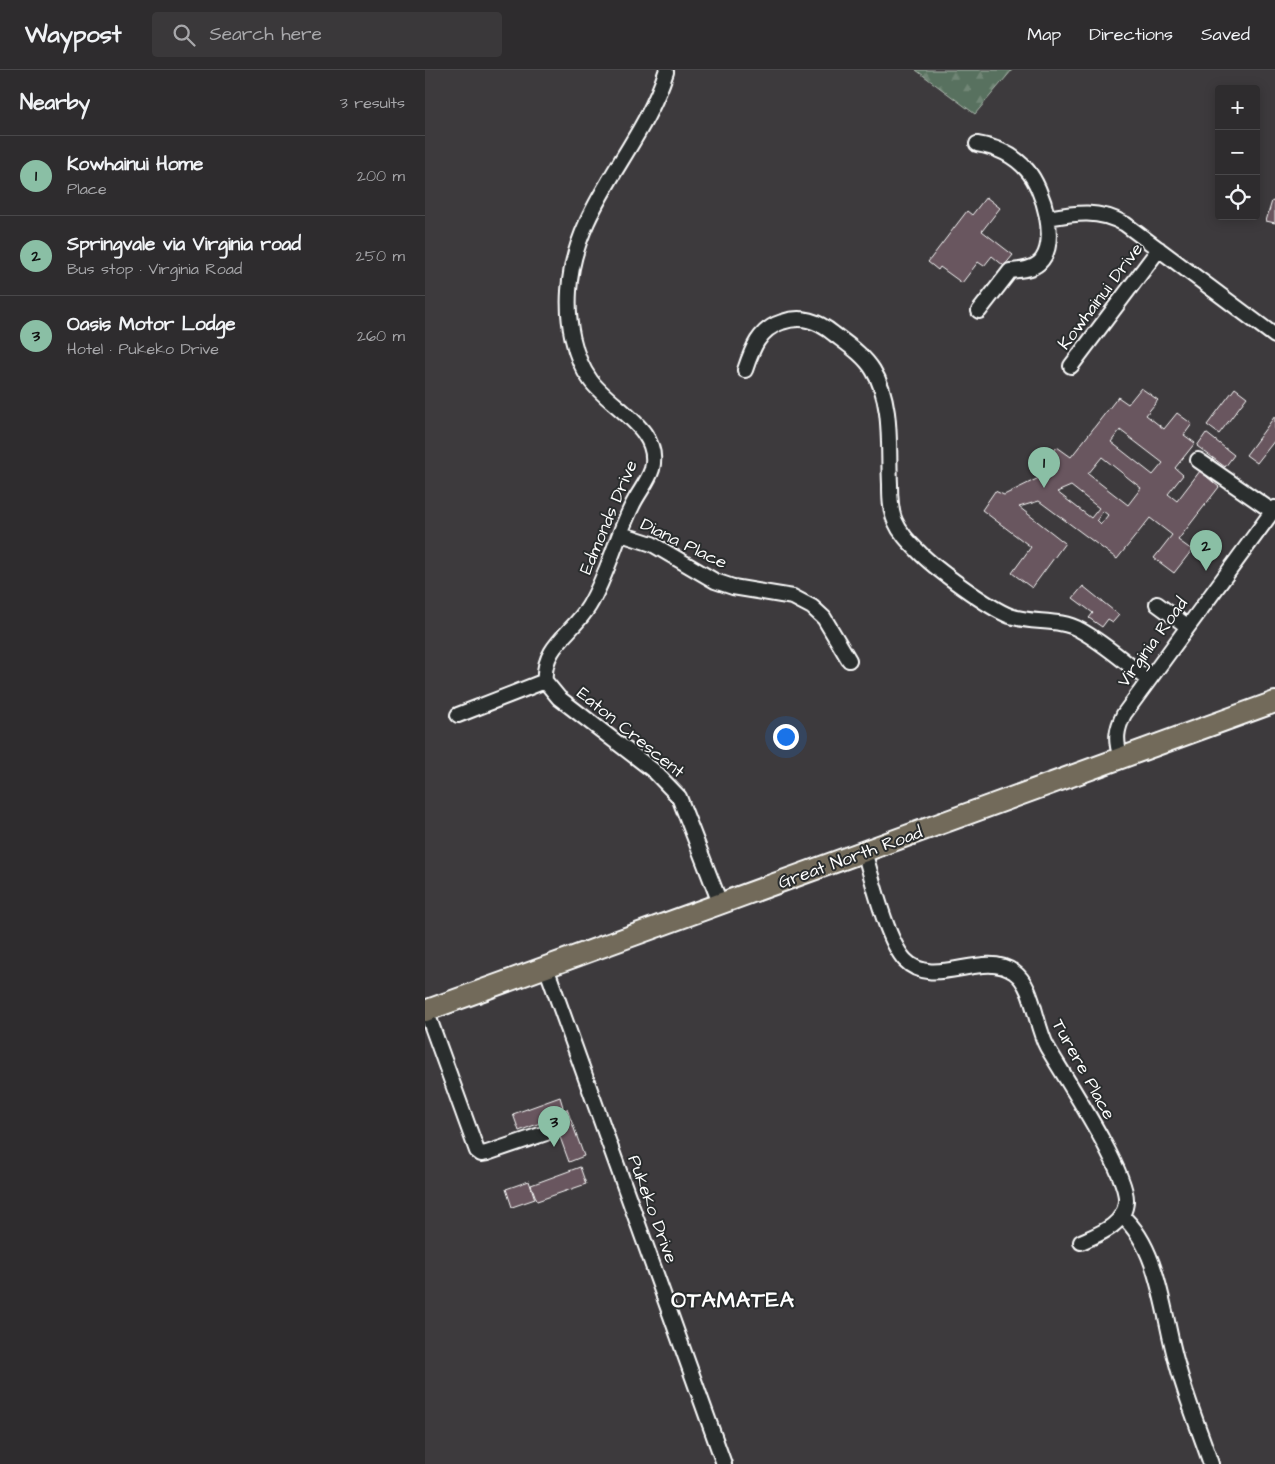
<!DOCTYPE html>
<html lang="en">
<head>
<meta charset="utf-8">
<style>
  :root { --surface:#2e2c2e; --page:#3a383a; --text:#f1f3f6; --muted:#a7a7aa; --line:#49484a; --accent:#8abfa5 }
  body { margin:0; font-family:"Architects Daughter",sans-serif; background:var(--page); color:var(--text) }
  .controls { position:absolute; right:15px; top:15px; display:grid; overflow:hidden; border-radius:5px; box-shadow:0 2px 12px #0003 }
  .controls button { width:45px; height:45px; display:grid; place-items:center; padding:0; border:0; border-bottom:1px solid var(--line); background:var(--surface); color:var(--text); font:25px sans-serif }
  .you { position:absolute; left:360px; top:666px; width:18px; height:18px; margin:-12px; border:4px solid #fff; border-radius:50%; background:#1a73e8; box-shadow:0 0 0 8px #1a73e833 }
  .badge { display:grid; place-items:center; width:32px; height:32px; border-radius:50%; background:var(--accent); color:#111; font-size:16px; font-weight:700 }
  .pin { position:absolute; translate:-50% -41px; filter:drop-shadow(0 1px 2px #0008) }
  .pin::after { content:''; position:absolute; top:26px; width:18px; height:15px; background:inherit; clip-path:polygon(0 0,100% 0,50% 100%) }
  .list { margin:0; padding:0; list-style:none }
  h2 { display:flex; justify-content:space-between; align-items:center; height:65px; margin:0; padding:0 20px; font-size:21px }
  h2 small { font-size:16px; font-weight:400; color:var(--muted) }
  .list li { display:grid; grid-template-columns:32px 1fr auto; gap:15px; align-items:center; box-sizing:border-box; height:80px; padding:0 20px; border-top:1px solid var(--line) }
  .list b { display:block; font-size:19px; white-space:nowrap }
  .list p { margin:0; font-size:16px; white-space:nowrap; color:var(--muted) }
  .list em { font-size:16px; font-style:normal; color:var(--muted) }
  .icon { flex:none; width:28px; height:28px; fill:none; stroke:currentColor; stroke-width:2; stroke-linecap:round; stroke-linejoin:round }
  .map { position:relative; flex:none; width:850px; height:1394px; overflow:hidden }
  header { display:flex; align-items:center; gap:30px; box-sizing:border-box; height:70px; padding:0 25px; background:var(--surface); border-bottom:1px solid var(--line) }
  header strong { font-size:24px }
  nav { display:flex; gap:28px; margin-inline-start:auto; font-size:18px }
  .search { width:350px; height:45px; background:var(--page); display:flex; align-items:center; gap:12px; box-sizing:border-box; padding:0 18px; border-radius:5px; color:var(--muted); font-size:19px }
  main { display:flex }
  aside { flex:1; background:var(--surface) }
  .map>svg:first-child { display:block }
  .forest { fill:url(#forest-firs); stroke:#acb8ae }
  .building { fill:#69575f; stroke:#fff; fill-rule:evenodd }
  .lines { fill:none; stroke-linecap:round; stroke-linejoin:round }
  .minor-casing { stroke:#fff; stroke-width:18 }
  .highway-casing { stroke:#fff; stroke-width:24 }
  .minor { stroke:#2a2d2e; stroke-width:14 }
  .highway { stroke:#726b5a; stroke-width:20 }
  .labels { text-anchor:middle; stroke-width:4; stroke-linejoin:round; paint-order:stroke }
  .street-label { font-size:18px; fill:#fff; stroke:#2a2d2e }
  .district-label { font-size:22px; font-weight:bold; letter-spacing:1px; fill:#fff; stroke:#2a2d2e }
</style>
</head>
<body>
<header>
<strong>Waypost</strong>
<div class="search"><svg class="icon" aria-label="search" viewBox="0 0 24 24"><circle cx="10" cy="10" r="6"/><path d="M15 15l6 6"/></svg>Search here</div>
<nav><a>Map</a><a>Directions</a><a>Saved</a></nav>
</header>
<main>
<aside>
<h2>Nearby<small>3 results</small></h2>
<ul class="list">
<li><span class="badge">1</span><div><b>Kowhainui Home</b><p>Place</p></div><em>200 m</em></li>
<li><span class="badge">2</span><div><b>Springvale via Virginia road</b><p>Bus stop · Virginia Road</p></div><em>250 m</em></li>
<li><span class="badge">3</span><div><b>Oasis Motor Lodge</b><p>Hotel · Pukeko Drive</p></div><em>260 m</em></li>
</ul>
</aside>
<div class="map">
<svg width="850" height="1394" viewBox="0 0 850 1394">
  <defs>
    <pattern id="forest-firs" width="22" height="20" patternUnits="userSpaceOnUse" patternTransform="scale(1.25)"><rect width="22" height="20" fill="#58715e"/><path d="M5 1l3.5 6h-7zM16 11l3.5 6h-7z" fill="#718676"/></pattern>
  </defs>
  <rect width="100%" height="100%" fill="#3d3a3d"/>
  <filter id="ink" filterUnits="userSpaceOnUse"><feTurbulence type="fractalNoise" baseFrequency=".02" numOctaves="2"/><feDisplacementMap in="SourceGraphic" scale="10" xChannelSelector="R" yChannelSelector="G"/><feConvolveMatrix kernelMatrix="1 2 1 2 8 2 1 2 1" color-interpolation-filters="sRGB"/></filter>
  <g filter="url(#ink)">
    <path class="forest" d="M491,0H587L550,44Z"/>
    <path class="building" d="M561,127L575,138L557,161L588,185L579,196L567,186L559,196L553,192L537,213L515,197L513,200L503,192L542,141L547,145Z
      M847,131L850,132V153L841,151Z
      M716,318L733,330L721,345L739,359L752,343L767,354L759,365L770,373L750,398L758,405L743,424L752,431L775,401L794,417L753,470L767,480L749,503L729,488L747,465L725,448L692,489L614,431L594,437L640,473L607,518L587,503L606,477L557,440L570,421L579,425L628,401L619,394L632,377L646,387L693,327L703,334ZM695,360L738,393L728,405L686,372ZM677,387L716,418L703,435L663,404ZM646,416L674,438L666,448L632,422ZM678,441L683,445L676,454L672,450Z
      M810,318L822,327L794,364L782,355Z
      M850,346V370L832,393L821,385Z
      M781,363L809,385L800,397L772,376Z
      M658,516L694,545L688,552L683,549L677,557L664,548L668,543L648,528Z
      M135,1027L138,1037L121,1044L123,1050L94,1061L88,1044Z
      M142,1039L159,1086L144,1092L127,1045Z
      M155,1097L161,1114L112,1131L106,1115Z
      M104,1111L110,1129L87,1137L81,1119Z"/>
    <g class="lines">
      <g class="minor-casing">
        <path id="minor" d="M552,74C571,77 589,85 602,100C618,118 635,174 614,193C606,200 595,200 585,201L554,241
          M622,148C651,143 673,139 700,154L850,266
          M646,296L734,179
          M320,300C327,279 334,259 357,252C377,245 393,251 409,264C422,274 439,285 448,300C468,332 463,377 465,414C465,426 465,440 470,451C475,463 484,472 493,481C509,498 564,538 585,546C608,554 634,548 655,560C679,573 701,593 722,609
          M773,390L847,441
          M196,464L227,474L290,511L308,517L368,527L387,537L399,548L424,590
          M732,534L762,556
          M120,611C117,576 148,563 164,536C183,504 191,468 207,436C213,423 223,412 227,399C237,359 186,338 166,311C148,287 142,250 144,221C149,136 217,79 241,2
          M33,645L120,611L134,628L229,701L254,727L295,833
          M696,688C690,670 691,660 699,644L850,438
          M439,781C447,808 462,871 480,890C508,920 558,879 589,902C609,916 610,955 622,977C639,1006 703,1103 701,1131C700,1155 674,1164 656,1172
          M121,897L299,1394
          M1,940L52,1081L56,1084L62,1083L121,1063
          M697,1146C734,1178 738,1244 751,1290C760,1325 774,1359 786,1394"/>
      </g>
      <g class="highway-casing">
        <path id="highway" d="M0,941L850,632"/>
      </g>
      <use href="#minor" class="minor"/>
      <use href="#highway" class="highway"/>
    </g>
  </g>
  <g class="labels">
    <g class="street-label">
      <text transform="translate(675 226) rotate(-53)" y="6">Kowhainui Drive</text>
      <text transform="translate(183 447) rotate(-67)" y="6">Edmonds Drive</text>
      <text transform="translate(259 473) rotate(26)" y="6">Diana Place</text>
      <text transform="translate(727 572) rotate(-54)" y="6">Virginia Road</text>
      <text transform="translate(206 662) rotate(39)" y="6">Eaton Crescent</text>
      <text transform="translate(425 787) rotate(-20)" y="6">Great North Road</text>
      <text transform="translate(659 999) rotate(61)" y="6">Turere Place</text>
      <text transform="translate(228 1139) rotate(70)" y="6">Pukeko Drive</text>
    </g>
    <g class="district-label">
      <text x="308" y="1237">OTAMATEA</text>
    </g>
  </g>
</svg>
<div class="controls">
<button>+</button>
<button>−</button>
<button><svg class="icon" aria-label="locate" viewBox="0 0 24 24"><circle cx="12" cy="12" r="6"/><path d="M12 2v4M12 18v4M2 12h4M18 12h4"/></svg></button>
</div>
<div class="you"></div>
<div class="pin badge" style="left:619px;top:418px">1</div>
<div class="pin badge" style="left:781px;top:501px">2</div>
<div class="pin badge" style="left:129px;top:1077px">3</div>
</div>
</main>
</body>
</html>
